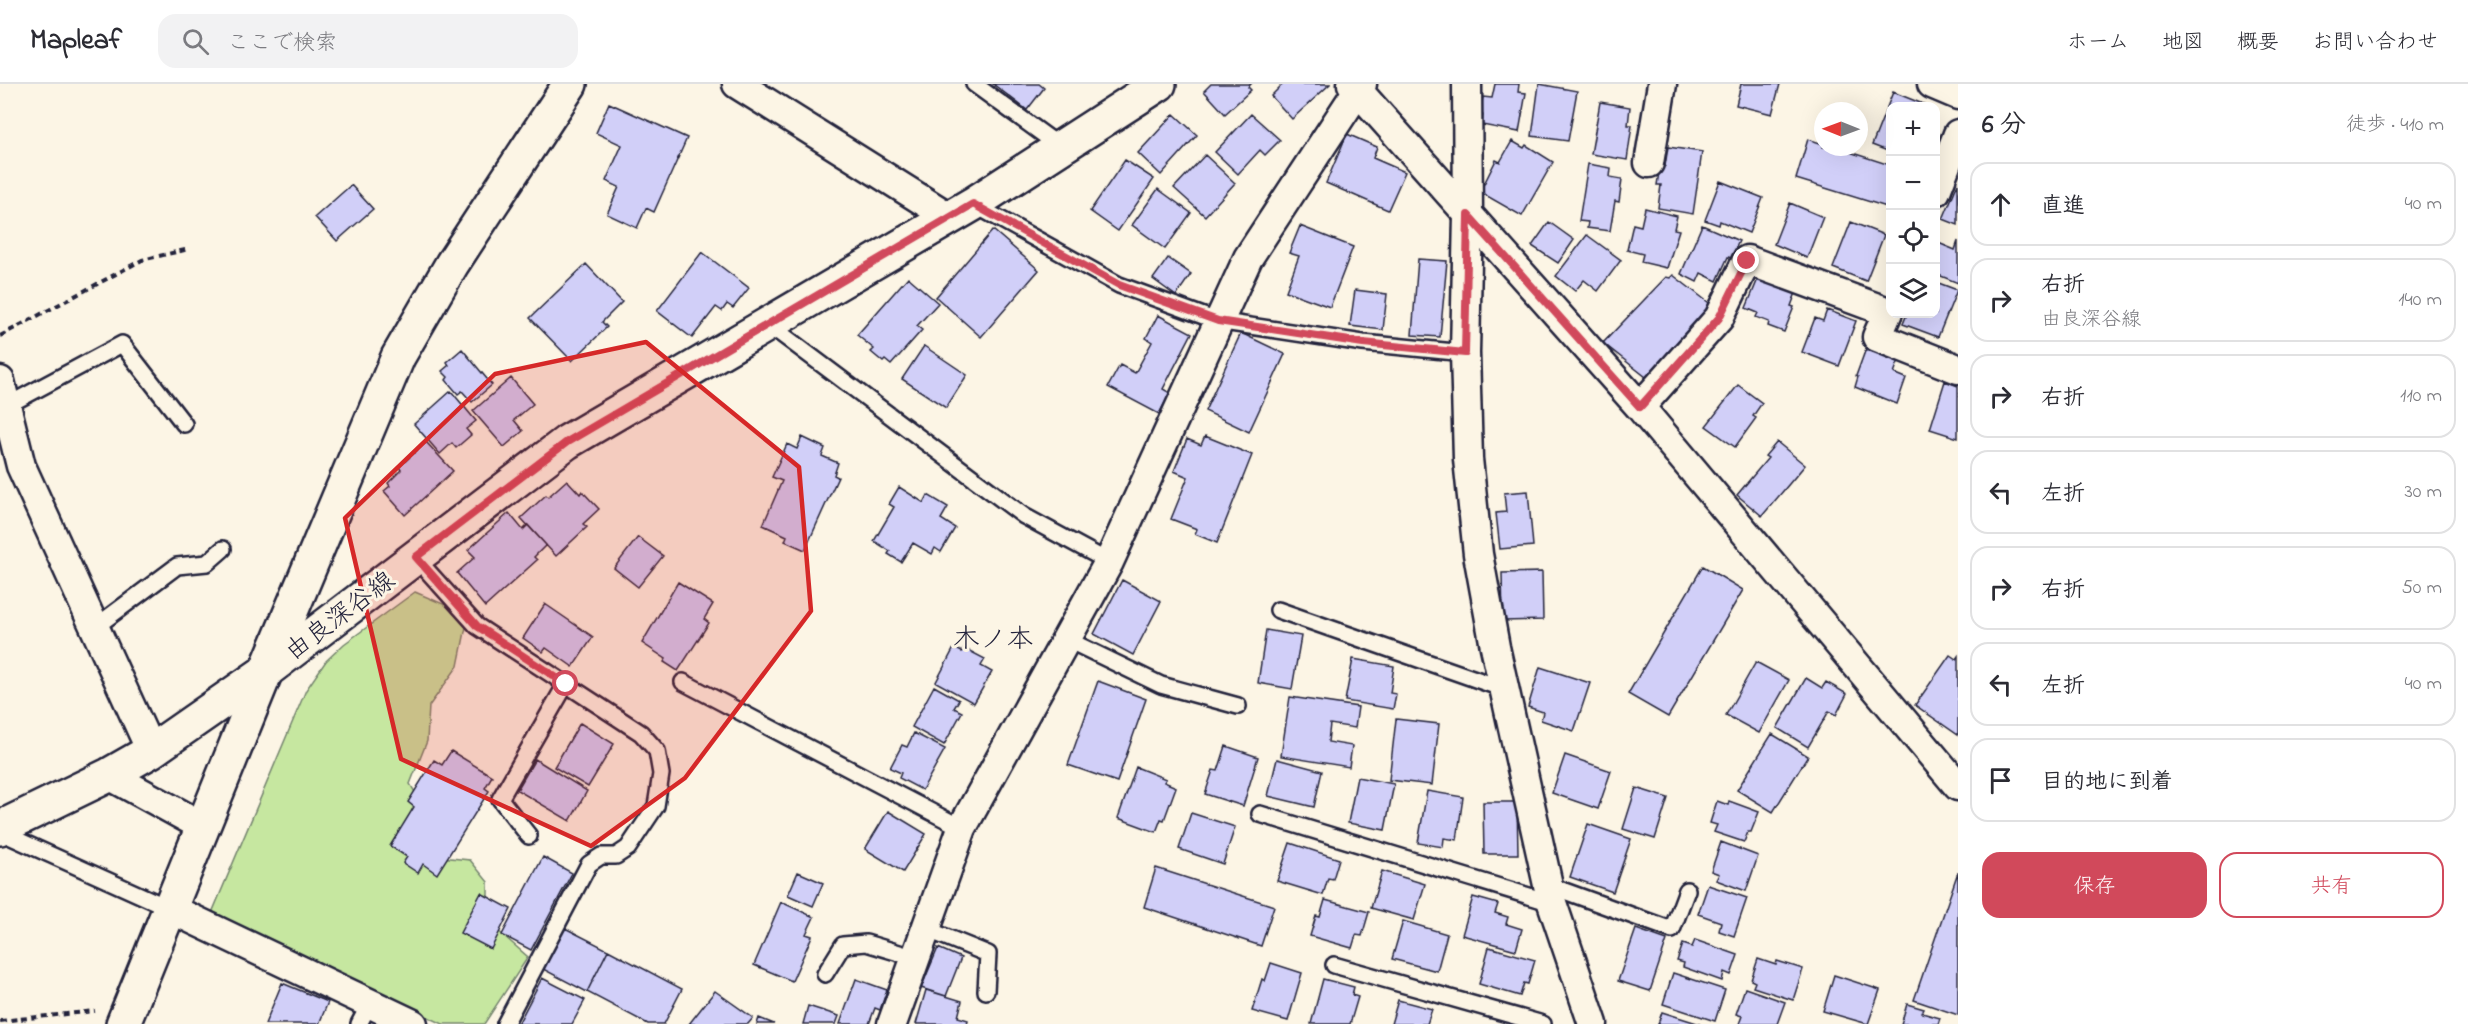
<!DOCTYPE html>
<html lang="ja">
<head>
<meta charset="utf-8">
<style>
  :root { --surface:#fff; --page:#f2f2f3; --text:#2b2b33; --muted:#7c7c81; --line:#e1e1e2; --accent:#d1495b }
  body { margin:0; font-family:"Indie Flower","Klee One",sans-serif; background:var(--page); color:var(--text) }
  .controls { position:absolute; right:18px; top:18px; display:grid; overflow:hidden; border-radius:12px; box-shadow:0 6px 24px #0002 }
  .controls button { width:54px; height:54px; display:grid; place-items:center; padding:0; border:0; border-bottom:2px solid var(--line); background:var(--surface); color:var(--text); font:30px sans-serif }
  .compass { position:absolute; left:1814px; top:18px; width:54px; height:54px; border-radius:50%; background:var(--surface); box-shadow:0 6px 24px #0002; rotate:271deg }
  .stop { position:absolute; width:18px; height:18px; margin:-14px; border:4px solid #d1495b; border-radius:50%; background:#fff }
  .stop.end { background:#d1495b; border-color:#fff; box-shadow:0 2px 6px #0008 }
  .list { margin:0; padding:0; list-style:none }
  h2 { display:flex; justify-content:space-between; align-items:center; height:78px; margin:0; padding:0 24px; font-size:26px }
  h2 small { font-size:20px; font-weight:400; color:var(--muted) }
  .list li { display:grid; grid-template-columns:39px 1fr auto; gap:18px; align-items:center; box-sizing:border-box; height:84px; margin:0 12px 12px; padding:0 12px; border:2px solid var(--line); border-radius:18px }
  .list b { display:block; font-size:22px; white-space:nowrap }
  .list p { margin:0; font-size:20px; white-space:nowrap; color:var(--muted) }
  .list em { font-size:20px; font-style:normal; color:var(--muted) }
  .actions { display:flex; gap:12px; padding:18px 24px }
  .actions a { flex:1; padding:14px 0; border:2px solid var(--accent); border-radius:18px; text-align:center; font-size:21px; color:var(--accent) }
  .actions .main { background:var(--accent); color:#fff }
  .icon { flex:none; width:33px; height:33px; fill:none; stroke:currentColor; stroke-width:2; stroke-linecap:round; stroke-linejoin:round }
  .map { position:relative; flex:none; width:1958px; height:940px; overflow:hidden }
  header { display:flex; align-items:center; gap:36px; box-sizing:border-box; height:84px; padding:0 30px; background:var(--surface); border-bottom:2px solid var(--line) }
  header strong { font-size:28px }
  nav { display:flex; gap:33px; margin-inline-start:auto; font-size:21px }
  .search { width:420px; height:54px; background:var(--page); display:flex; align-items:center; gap:15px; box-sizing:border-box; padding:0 21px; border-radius:18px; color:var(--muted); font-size:22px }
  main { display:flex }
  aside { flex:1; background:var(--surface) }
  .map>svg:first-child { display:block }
  .green { fill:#c6e7a0; stroke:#74846e; stroke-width:1.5 }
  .building { fill:#d1cff8; stroke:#22223b; stroke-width:1.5 }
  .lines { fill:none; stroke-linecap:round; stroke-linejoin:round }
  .service-casing { stroke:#22223b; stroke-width:20 }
  .minor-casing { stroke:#22223b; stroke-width:33 }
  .tertiary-casing { stroke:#22223b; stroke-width:38 }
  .secondary-casing { stroke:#22223b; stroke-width:38 }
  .path { stroke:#22223b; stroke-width:4; stroke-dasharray:6 4.5; stroke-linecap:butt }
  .service { stroke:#fcf5e5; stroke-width:15 }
  .minor { stroke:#fcf5e5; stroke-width:28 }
  .tertiary { stroke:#fcf5e5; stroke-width:33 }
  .secondary { stroke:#fcf5e5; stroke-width:33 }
  .route { stroke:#d1495b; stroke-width:8 }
  .marked { fill:#d62828; fill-opacity:0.2; stroke:#d62828; stroke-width:4.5; stroke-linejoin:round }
  .labels { text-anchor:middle; stroke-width:6; stroke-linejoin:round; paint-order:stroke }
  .street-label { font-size:26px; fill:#22223b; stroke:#fcf5e5 }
  .neighbourhood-label { font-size:27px; fill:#22223b; stroke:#fcf5e5 }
</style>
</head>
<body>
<header>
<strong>Mapleaf</strong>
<div class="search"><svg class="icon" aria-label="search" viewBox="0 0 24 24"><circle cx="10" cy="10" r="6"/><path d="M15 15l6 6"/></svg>ここで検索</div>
<nav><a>ホーム</a><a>地図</a><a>概要</a><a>お問い合わせ</a></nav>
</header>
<main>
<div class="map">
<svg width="1958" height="940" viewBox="0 0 1958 940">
  <rect width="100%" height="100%" fill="#fcf5e5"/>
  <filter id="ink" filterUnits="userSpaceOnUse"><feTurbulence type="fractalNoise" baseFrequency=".0167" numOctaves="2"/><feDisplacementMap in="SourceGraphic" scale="12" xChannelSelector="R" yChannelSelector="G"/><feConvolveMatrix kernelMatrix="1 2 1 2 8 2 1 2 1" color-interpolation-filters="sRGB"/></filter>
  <g filter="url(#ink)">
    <path class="green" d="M415,508L448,522L466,543L458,582L429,622L427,657L410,700L418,713L401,751L420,771L470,776L488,798V838L528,873L484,940H443L212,829L306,606L326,577L344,560Z"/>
    <path class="building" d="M993,0H1039L1044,4L1027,26Z
      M1211,0H1251L1248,3L1251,6L1225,30L1204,7Z
      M1283,0H1330L1292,35L1271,12Z
      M1495,0H1519L1518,8L1526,9L1519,48L1482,41L1483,31L1480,30L1483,13L1492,14Z
      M1539,0L1577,7L1568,57L1532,52Z
      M1741,0H1780L1772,30L1736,21Z
      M1893,8L1928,22H1890V68L1872,61Z
      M1600,18L1630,23L1628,41H1632L1627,76L1591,70Z
      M609,19L687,54L654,128L646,124L637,144L607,130L619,103L606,97L622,61L596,49Z
      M1174,30L1197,51L1161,91L1138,69Z
      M1251,30L1280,56L1265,71L1260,66L1238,90L1215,68Z
      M1347,50L1377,63L1373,74L1405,88L1388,126L1326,99Z
      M1808,55L1823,60V63H1834L1890,81V124L1796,95Z
      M1512,57L1524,64L1526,61L1553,78L1522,132L1480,108L1496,76L1500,78Z
      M1668,63L1702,68L1693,130L1658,124L1661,101H1657L1660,82H1665Z
      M1205,71L1235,99L1205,132L1174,104Z
      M1125,76L1154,95L1118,147L1090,127Z
      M1588,80L1611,84L1610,93L1622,95L1619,118L1615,117L1610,147L1587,144L1588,138L1579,137Z
      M1720,97L1763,114L1749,149L1720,137L1719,141L1705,136Z
      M1958,99V141L1943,135Z
      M351,101L373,125L337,157L315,133Z
      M1158,105L1191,129L1165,165L1132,141Z
      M1790,119L1823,133L1807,174L1774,160Z
      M1645,124L1677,132L1674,145L1679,146L1667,184L1641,178L1643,170L1627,166L1633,140L1641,142Z
      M1549,138L1574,156L1558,179L1532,162Z
      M1851,138L1884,151L1866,197L1833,184Z
      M1702,141L1739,157L1731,174L1728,173L1717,197L1701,189L1697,198L1681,190Z
      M1300,142L1353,163L1330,223L1286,207L1299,172L1289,169Z
      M993,146L1039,186L981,253L936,213Z
      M1587,151L1621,176L1598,207L1584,196L1575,207L1556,192Z
      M1958,157V199L1936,190V158L1955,166Z
      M702,168L749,204L733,224L727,220L722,227L716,223L692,254L657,227Z
      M1168,174L1191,190L1176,212L1153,195Z
      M1418,175L1447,177L1440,253L1412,251Z
      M586,180L622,218L602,238L607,243L572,277L530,234Z
      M1673,191L1713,222L1646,293L1603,259L1666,193L1670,194Z
      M908,193L938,219L917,242L922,246L891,281L885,276L883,278L871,268L874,265L857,251Z
      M1758,195L1797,206L1791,222L1794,223L1784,248L1768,242L1769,238L1756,233L1758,229L1746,224Z
      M1936,198L1957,206L1938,253L1903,240L1907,230H1936Z
      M1355,206L1387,210L1383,246L1350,242Z
      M1827,226L1856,237L1839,282L1802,268L1815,234L1823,237Z
      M1158,231L1192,249L1163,305L1170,309L1159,330L1108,303L1120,281L1135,289L1152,258L1146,254Z
      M1241,249L1285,270L1249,348L1205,327Z
      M1868,259L1901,271L1894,289L1906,294L1897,320L1855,303L1858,293L1856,292Z
      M924,262L967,291L946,324L902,295Z
      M462,265L492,301L472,318L462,307L458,310L446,296L448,293L442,287L449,281L447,278Z
      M511,294L533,320L514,336L523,347L504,363L473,327Z
      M1945,297L1958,302V354L1930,345Z
      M1738,301L1762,319L1753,332L1756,334L1735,363L1706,342Z
      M451,307L476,337L466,345L471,351L456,364L452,359L440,370L414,340Z
      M1205,352L1252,371L1217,459L1195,450L1197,445L1171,435L1188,393L1174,387L1187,355L1201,361Z
      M802,353L825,364L822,372L838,379L834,391L838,393L805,466L785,457L787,452L763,441L782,397L772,393L787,360L797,365Z
      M426,358L453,387L405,431L384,407L390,402L388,399L401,386L399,383Z
      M1777,358L1805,381L1762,432L1737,411L1768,374L1765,372Z
      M567,396L580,410L582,407L599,425L583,440L587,443L556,472L521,434L546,411L548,413Z
      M899,403L924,419L928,411L948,423L941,435L955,444L941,468L935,464L932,470L913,459L901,478L888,470L890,467L874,457L894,423L889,420Z
      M1528,407L1533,462L1500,465L1496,429L1506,428L1504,409Z
      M509,429L523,446L528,441L546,461L534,473L537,476L485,523L457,489L475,473L468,466Z
      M638,453L663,472L638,503L614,484Z
      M1703,482L1743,506L1668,633L1628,610Z
      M1542,488L1543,536L1503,537L1502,489Z
      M1122,496L1161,517L1133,571L1094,550Z
      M678,498L713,520L704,535L709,539L678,587L664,578L666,575L642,559Z
      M545,520L593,553L573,583L546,564L543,568L523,554Z
      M1266,546L1301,552L1292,605L1258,599Z
      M954,564L962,568L964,564L985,575L981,582L992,588L974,619L936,598Z
      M1950,571L1956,575L1958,572V651L1915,621Z
      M1353,575L1394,582L1390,609L1396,610L1393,625L1345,617Z
      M1756,578L1789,596L1759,649L1726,631Z
      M1540,583L1590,599L1574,647L1541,636L1543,628L1528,623Z
      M1806,594L1822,604L1826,598L1847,610L1836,631L1829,627L1808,663L1777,644Z
      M1098,597L1146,615L1117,698L1068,681Z
      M934,602L959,616L954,624L962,628L944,661L912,643Z
      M1290,613L1358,623L1355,644L1330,640L1328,658L1352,662L1349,683L1281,672Z
      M1396,635L1439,640L1432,701L1389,696Z
      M580,639L614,660L588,703L554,683Z
      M914,649L945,665L922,706L899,694L901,689L890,684L902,661L907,663Z
      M1772,650L1808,672L1773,728L1737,706Z
      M1226,662L1258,673L1243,722L1205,710L1213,686L1218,687Z
      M451,667L492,692L485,704L489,707L437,790L423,780L418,789L403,779L407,773L390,762L414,723L408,718L434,676L442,681Z
      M1565,671L1611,687L1598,725L1552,709Z
      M535,675L587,707L570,737L517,706Z
      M1277,675L1322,687L1314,723L1268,712Z
      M1136,683L1166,695L1164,698L1176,703L1164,736L1161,735L1156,748L1118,734Z
      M1357,693L1394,700L1385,746L1348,739Z
      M1636,704L1668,714L1655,755L1623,745Z
      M1427,707L1463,713L1457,756L1444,754L1443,763L1418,759Z
      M1717,717L1728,721L1729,717L1759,728L1751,748H1748L1744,758L1714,748L1717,741L1710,739Z
      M1483,718H1517L1518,770H1484Z
      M888,727L926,750L903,788L865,765Z
      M1191,729L1235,743L1223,780L1179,765Z
      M1588,740L1631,755L1613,808L1570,793Z
      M1721,758L1758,772L1746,807L1716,796L1719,790L1711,787Z
      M1290,759L1339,775L1333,795L1328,794L1323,811L1277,797Z
      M543,773L572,789L531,866L502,851Z
      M1156,784L1274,822L1261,862L1144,823Z
      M1382,787L1425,800L1414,836L1371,824Z
      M798,788L823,799L813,822L788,811Z
      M1958,788V931L1914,916Z
      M1708,801L1747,814L1734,852L1719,847L1721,838L1698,830Z
      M481,809L511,825L491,865L460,849Z
      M1473,813L1498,820L1495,829L1508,833L1506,840L1522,845L1516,866L1462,851Z
      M1325,816L1369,828L1362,852L1356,851L1352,864L1310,852L1316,832L1320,833Z
      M781,818L814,833L806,850L812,852L792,897L754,881Z
      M1403,837L1447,850L1437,887L1392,875Z
      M565,844L608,866L587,908L543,885Z
      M1636,845L1667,856L1650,907L1618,897Z
      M1695,856L1738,871L1731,891L1724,888L1722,897L1683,883L1684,879L1677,877L1683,860L1692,863Z
      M1489,863L1535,876L1528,900L1524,899L1520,912L1479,900Z
      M938,864L961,874L946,912L921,904Z
      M608,866L682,905L664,940H648L587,908Z
      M1758,875L1776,881L1777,877L1803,885L1793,916L1753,903L1755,898L1751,896Z
      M1271,879L1302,889L1288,937L1252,927L1262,895L1265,897Z
      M1673,889L1725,906L1715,937L1663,920Z
      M1834,891L1880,906L1868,940L1823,927Z
      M542,894L585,916L572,940H518Z
      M856,895L887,906L880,926L875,924L869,940H840Z
      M1323,895L1354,903L1352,911L1358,913L1350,940H1311Z
      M282,899L328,918L319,940H265Z
      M1745,904L1785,918L1777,940H1739L1742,932L1736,930Z
      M926,906L962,917L958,933L968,936L967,940H916Z
      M715,907L753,934L748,940H689Z
      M1398,916L1432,925L1427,940H1391Z
      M1907,920L1924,925L1922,929L1940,934L1938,940H1901Z
      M808,922L839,932L836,940H803Z
      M1662,928L1700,940H1658Z
      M759,934L774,940H757Z"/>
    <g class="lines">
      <g class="service-casing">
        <path id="service" d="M974,0L1062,64
          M973,120L1119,201L1217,237L1363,259L1465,269
          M768,240L1024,432L1109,478
          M6,322L122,260L184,340
          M415,473L477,542L641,649L657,667L661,690L656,722L628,764L616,772H601L589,780L505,940
          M1278,526L1504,605
          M94,544L177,482L207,479L223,465
          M1066,555L1161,601L1238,622
          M683,598L962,744
          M1260,730L1552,819
          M0,748L169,824
          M529,752L500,715L566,600
          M1548,801L1672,846L1687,806
          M926,845L988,870L986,907
          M1334,881L1543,940
          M825,890L843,861L866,859L916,874
          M359,940L370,919"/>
      </g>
      <g class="minor-casing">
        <path id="minor" d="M737,0L949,133
          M1352,0L1640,323L1958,702
          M1467,0L1468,131L1465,269L1468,375L1478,470L1495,563L1552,819L1593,940
          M1932,0L1958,11
          M1649,79L1662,0
          M1936,107L1958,50
          M0,297L21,382L151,667
          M1640,323L1719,234L1747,176L1888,228L1877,253L1958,285
          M109,691L202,742
          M169,824L413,940
          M892,940L962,744L1109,478L1248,174L1362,0"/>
      </g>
      <g class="tertiary-casing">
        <path id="tertiary" d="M123,940L266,587L398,273L452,180L570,0"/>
      </g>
      <g class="secondary-casing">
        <path id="secondary" d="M0,744L109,691L151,667L266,587L567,358L973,120L1159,0"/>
      </g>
      <path class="path" d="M0,252L142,176L189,165
        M0,937L95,927"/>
      <use href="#service" class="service"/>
      <use href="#minor" class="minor"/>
      <use href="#tertiary" class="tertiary"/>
      <use href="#secondary" class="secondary"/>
    </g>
  </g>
  <g class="lines" filter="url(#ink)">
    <path class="route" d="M566,600L477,542L416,473L567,358L973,120L1119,201L1218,237L1363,259L1465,269L1468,131L1640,323L1719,234L1747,177"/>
  </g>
  <path class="marked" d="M646,258L799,383L811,527L685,694L591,762L401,675L345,434L495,290Z"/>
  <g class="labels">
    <g class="street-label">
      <text transform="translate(339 531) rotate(-37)" y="9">由良深谷線</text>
    </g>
    <g class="neighbourhood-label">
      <text x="993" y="563">木ノ本</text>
    </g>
  </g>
</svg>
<div class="controls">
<button>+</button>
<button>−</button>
<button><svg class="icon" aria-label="locate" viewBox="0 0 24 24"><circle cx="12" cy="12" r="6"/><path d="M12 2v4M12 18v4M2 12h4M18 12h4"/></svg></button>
<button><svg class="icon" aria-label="layers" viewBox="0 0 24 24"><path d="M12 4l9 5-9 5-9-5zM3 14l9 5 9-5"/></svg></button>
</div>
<svg class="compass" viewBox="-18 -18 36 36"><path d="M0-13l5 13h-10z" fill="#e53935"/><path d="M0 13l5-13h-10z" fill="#7c7c81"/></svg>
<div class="stop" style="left:566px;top:600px"></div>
<div class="stop end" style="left:1747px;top:177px"></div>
</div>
<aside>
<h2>6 分<small>徒歩 · 410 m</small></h2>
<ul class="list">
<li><svg class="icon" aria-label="ahead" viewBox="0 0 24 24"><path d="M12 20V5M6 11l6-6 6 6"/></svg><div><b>直進</b></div><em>40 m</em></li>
<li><svg class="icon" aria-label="right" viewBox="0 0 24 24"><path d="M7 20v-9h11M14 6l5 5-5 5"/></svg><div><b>右折</b><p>由良深谷線</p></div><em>140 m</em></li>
<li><svg class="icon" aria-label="right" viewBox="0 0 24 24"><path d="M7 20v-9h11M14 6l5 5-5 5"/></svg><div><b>右折</b></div><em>110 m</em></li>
<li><svg class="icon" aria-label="left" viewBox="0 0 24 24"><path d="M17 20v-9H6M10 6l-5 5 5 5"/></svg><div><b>左折</b></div><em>30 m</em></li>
<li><svg class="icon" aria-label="right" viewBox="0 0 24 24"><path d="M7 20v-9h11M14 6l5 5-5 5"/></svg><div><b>右折</b></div><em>50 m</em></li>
<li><svg class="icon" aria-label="left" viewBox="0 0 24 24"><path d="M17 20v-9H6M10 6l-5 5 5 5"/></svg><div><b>左折</b></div><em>40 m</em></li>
<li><svg class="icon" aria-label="arrive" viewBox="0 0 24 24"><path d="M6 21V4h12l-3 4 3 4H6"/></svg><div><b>目的地に到着</b></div></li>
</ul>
<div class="actions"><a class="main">保存</a><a>共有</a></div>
</aside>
</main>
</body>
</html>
